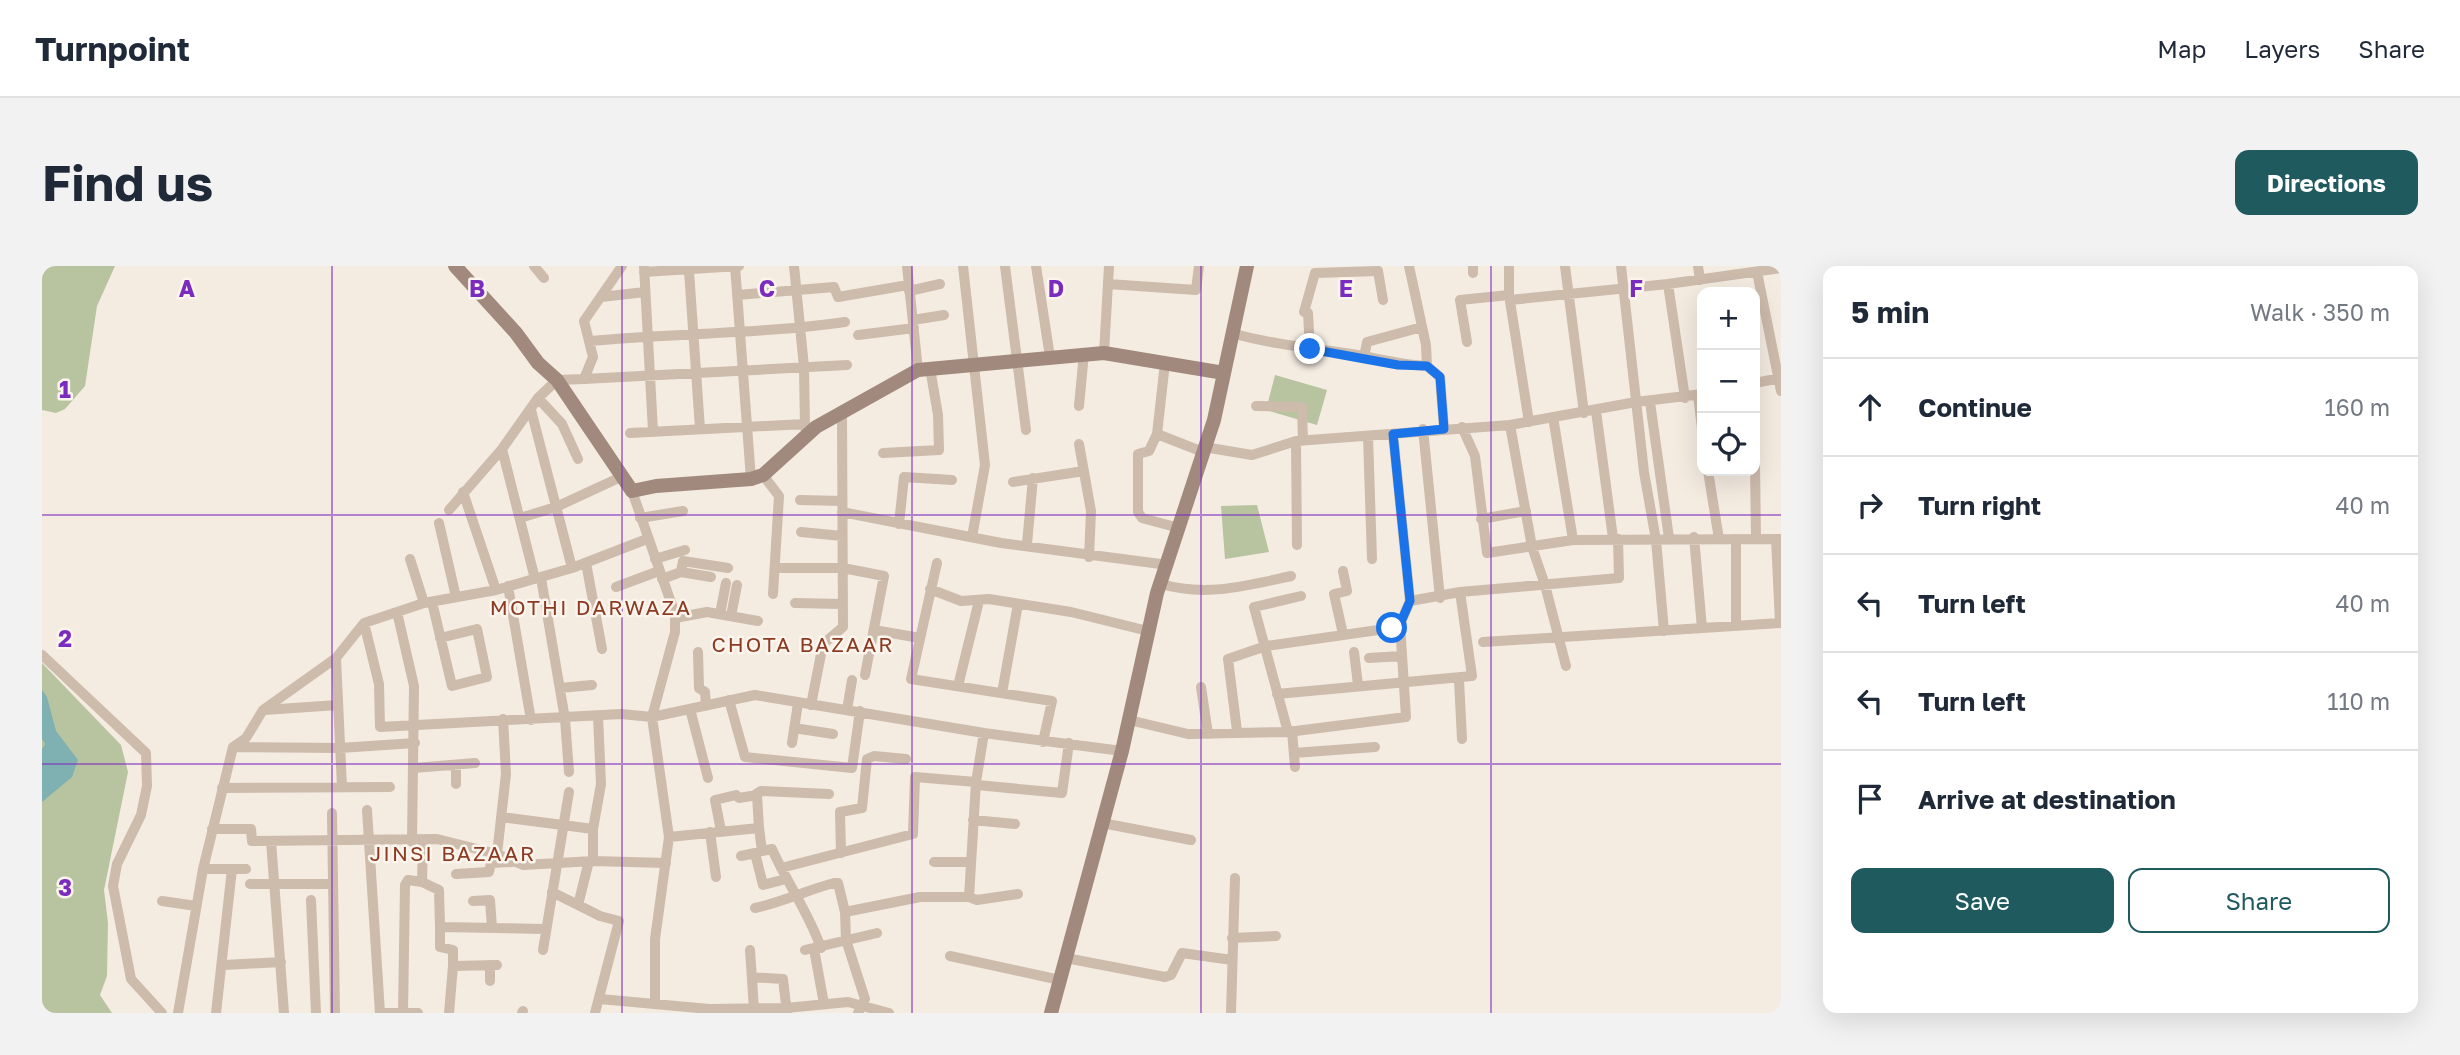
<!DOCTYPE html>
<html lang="en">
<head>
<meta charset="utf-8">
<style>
  :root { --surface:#fff; --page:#f2f2f3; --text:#1f2937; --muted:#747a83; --line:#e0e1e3; --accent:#1f5a5e }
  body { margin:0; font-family:"Golos Text",sans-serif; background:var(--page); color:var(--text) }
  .controls { position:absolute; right:21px; top:21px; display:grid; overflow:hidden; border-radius:14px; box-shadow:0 7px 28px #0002 }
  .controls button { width:63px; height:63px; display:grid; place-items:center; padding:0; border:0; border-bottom:2px solid var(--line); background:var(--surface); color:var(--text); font:35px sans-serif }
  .stop { position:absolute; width:21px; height:21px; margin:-16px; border:5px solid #1a73e8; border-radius:50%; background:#fff }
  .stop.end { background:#1a73e8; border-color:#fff; box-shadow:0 2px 7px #0008 }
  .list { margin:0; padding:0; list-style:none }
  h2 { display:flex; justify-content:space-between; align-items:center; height:91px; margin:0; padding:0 28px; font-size:30px }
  h2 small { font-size:23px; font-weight:400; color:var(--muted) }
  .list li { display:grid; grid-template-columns:46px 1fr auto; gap:21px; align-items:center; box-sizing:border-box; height:98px; padding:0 28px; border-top:2px solid var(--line) }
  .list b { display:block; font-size:26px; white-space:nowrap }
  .list em { font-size:23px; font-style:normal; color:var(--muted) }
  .actions { display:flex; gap:14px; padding:21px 28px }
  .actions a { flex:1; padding:16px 0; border:2px solid var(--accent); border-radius:14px; text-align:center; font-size:24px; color:var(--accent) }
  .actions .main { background:var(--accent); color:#fff }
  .icon { flex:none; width:38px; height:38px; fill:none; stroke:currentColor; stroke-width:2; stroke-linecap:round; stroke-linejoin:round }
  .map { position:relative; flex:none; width:1739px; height:747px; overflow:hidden; border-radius:14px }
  header { display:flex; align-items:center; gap:42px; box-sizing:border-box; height:98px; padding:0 35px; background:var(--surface); border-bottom:2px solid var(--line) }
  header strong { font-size:33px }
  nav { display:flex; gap:38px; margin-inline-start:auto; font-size:24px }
  .intro { display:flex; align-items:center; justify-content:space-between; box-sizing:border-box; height:168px; padding:0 42px }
  h1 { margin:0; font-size:49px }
  .button { padding:18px 32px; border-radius:14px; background:var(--accent); color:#fff; font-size:24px; font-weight:700 }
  main { display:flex; gap:42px; padding:0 42px }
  aside { flex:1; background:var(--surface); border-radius:14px; box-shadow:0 7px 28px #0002 }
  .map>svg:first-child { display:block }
  .green { fill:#b8c4a0 }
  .water { fill:#7fb0b2 }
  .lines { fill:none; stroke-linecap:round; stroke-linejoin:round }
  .street { stroke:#cdbbac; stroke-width:10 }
  .secondary { stroke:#a18a7d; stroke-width:14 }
  .route { stroke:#1a73e8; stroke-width:9 }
  .grid { fill:none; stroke:#7b2cbf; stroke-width:2; stroke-opacity:0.55 }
  .labels { text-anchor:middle; stroke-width:5; stroke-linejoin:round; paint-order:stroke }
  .neighbourhood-label { font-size:21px; letter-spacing:2px; fill:#8c3b22; stroke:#fbf5ee }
  .grid-label { font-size:23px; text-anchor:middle; font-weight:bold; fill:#7b2cbf; stroke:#fbf5ee; stroke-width:5; stroke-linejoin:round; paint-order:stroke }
</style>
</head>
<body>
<header>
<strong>Turnpoint</strong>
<nav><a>Map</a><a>Layers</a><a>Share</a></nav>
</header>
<div class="intro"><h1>Find us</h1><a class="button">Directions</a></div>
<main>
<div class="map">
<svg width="1739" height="747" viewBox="0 0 1739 747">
  <rect width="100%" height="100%" fill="#f4ebe1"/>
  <path class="green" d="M0,0H73L55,40L43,120L23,143L14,147L0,144Z
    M1233,109L1285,124L1275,159L1224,144Z
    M1215,239L1227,286L1183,293L1179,240Z
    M0,397L79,479L86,506L62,624L66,657L65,710L58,729L70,747H0Z"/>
  <path class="water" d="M0,424L5,431L14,465L36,494L30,511L0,536V483L3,478L0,473Z"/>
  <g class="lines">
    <path class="street" d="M492,0L502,12
      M602,0L611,165
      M693,0L709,213
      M752,0L762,101L763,162
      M865,0L876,104
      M921,0L943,199L930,271
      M963,0L984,164
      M994,0L1008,91
      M1367,0L1384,79L1385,100L1398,111L1402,163
      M1431,0V7
      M1467,0V29L1487,156
      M1523,0L1542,147
      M1579,0L1602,206L1614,274L1622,365
      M1656,0L1658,14
      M647,5L658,163
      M602,6L697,0
      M1715,6L1739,125
      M1066,18L1154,24L1157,0
      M1626,18L1643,132
      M867,25L898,18
      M695,29L792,21L796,31L866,19
      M559,31L603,26
      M1468,34L1626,18L1739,2
      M871,54L902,49
      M1189,67C1229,78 1268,82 1309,88C1335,92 1359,99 1385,100
      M816,69L872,62
      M548,75C633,67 719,68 803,56
      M1425,76L1418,34L1467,29
      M1268,83L1266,47L1262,46L1273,7L1336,5L1341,34
      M1062,87L1067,0
      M1322,91L1325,76L1380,61
      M1123,97L1115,168L1107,185L1096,188V246L1100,252L1137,262
      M542,113L805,99
      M1713,117L1739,112
      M1656,129L1660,163
      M496,132L520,158L536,193
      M1608,136L1627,272
      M1037,140L1042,87
      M1214,140L1260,141L1261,175
      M489,144L530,302
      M1554,145L1571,272
      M1511,151L1531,274
      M1468,159L1490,281L1503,319L1524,400
      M1420,161L1433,190L1445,287L1531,274L1739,273
      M1381,163L1398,332
      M588,167L763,158
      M1115,168L1161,186
      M1326,170L1330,293
      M1254,175L1255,279
      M1037,178L1049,245L1047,291
      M1162,181L1210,189L1254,175L1468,159L1594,136L1660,128
      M460,183L493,313
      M841,187L897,184L896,149L888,102
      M1713,198L1714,272
      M1666,205L1677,273
      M721,209L737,230L731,328
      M971,216L1042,205
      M590,225L633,348V366L610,451L627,571L613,673V736
      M421,226L454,324
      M758,234L800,235
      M407,244L460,183L496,132L515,114L542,113L551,91L542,55L580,0
      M800,246L959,277L1126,299
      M478,252L514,241L581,210
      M598,252L641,245
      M1439,253L1484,245
      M397,257L414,331
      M857,258L862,211L910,214
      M759,266L800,270
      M1652,271L1660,362
      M1694,273V359
      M1734,273L1738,357
      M985,278L991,212
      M368,293L382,337
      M613,293L643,284
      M544,297L560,383
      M895,297L869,413L1010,435L1001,476
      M734,302H801L842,310L823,409
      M639,306L641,295L686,302
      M499,312L523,453L527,506
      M620,313L639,306L669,311
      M1119,318C1164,331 1204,320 1249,310
      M466,320L489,454
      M574,321L617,305
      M888,323L919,335L947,333L1029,346L1106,365
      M1368,335L1418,326L1577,312L1576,273
      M390,336L410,420L445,411L435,363L398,372
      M753,337L801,338
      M355,346L372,420L370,576
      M678,348L684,317
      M689,350L695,319
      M633,352L665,346L716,355
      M322,357L337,418L338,461L579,448L610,451L713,429L942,467L1080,485
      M832,364L878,372
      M1301,368L1292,328L1305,325L1301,305
      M1441,376L1739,357
      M656,386L657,422L663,426L664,439
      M1312,386L1316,419
      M0,389L104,487L105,520L99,549L75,598L71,620L89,713L120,747
      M294,392L300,521
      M1327,392L1360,390
      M1417,414L1420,473
      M916,420L937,335
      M1159,421L1166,468
      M518,422L550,419
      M960,427L976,338
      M1235,428L1430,410L1418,326
      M687,434L703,491L810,502L818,445
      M769,439L781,378L801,361L800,148
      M648,443L666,512
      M222,444L296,439
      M805,444L810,414
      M1087,454L1146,468L1246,466L1364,451L1358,358L1368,335L1351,168
      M752,462L791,468
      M1195,465L1186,393L1224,380L1350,362L1358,358
      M1250,465L1253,501
      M1246,466L1212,341L1259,330
      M750,477L756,437
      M191,481L298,482L373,477
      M1252,487L1333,481
      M414,499V518
      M372,502L433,497
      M935,519L1020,527L1027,477
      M180,522L348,521
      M714,528L719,525L787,528
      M325,544L338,747
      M290,547L293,747
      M459,551L551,563V595
      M931,554L973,558
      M1060,557L1149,574
      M170,563H209L210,575L395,573L455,588L481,599L551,595L624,597
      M551,563L559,518L556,450
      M679,565L673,534L694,529L697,532L715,529L717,562
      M668,566L674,611
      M627,571L717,562L720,585L730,583C745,617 767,647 779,682
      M381,574L380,616L397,624L398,661L503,663
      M229,575L242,747
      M720,585L713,587L721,619L744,613
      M799,587L798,546L820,542L825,493L832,490L864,493
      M455,588L464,508L461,453
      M699,590L713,587
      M892,596H929
      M739,602L871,568L873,511L934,516
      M161,603H204
      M414,608L447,606L449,597L470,596
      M208,618H291
      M510,626L558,650L577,655L553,747
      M927,631L934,516L942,467
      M269,634L274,747
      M120,635L154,640
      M431,635L448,634L450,662
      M536,639L547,595
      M713,642C741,636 765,624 792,617H796L803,646
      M398,661V681L411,684V700
      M1190,672L1234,670
      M772,683L782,738
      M501,684L527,526
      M708,684L712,743
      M763,684L835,667
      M908,690L1018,714
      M1024,692L1123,711L1129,709L1140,687L1190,694
      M182,699L239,696
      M710,711L741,713L745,747
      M448,715V699
      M558,733L667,743L744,742L806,736L847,747
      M136,747L161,603L191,481L204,472L221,444L294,392L322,357L382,337L454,324L530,302L605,273
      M174,747L190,603
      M339,747H376
      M361,747L363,619L366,614L380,616
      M407,747L411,700L455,699
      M480,747L481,745
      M816,747L823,733L804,674L803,646L878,631H927L935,634L976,628
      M1189,747L1193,612"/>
    <path class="secondary" d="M413,0L474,67L496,97L515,114L590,225L614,220L709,213L721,209L774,161L876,104L1062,87L1182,107
      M1009,747L1080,485L1115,327L1172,154L1205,0"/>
  </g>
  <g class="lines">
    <path class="route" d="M1268,83L1356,99L1385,100L1398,111L1402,163L1351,168L1368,335L1358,358L1350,362"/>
  </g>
  <path class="grid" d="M290,0V747M580,0V747M870,0V747M1159,0V747M1449,0V747M0,249H1739M0,498H1739"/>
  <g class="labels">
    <g class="neighbourhood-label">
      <text x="549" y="349">MOTHI DARWAZA</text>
      <text x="761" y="386">CHOTA BAZAAR</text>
      <text x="411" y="595">JINSI BAZAAR</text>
    </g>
  </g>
  <g class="grid-label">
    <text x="145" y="31">A</text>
    <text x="435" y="31">B</text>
    <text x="725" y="31">C</text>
    <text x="1014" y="31">D</text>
    <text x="1304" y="31">E</text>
    <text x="1594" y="31">F</text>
    <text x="23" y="132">1</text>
    <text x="23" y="381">2</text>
    <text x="23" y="630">3</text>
  </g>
</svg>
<div class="controls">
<button>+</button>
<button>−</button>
<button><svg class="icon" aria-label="locate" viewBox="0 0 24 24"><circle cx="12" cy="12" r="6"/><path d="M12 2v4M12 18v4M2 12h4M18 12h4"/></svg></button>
</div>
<div class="stop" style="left:1350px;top:362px"></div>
<div class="stop end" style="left:1268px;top:83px"></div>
</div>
<aside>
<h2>5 min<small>Walk · 350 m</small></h2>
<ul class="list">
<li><svg class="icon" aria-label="ahead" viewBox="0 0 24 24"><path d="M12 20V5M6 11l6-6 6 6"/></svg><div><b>Continue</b></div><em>160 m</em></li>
<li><svg class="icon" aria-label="right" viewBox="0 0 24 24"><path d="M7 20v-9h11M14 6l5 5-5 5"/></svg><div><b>Turn right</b></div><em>40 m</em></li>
<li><svg class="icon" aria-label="left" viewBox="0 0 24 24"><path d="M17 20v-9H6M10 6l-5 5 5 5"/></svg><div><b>Turn left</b></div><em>40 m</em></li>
<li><svg class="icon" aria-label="left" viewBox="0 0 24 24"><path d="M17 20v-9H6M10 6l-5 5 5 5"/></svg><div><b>Turn left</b></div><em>110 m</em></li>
<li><svg class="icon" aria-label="arrive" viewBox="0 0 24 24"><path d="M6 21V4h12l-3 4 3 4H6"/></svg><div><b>Arrive at destination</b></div></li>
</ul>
<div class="actions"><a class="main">Save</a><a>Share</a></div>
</aside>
</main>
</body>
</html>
